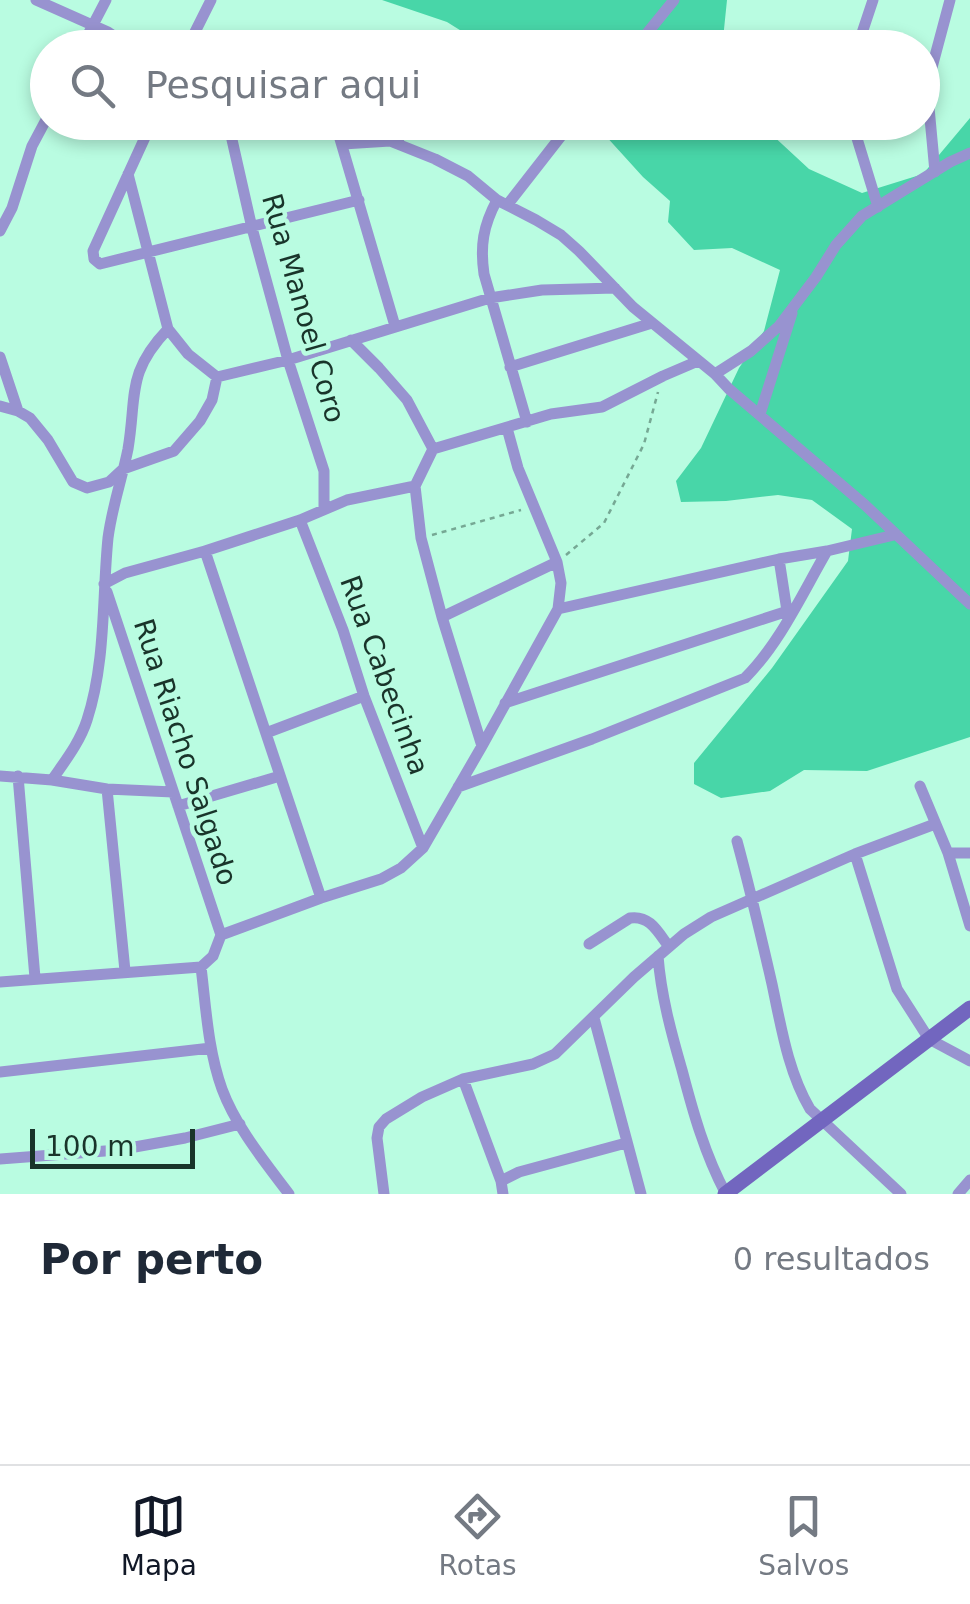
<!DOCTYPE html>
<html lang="pt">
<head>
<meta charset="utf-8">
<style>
  :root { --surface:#fff; --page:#f6f6f7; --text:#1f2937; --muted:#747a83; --line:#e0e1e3; --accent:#111827 }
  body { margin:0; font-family:"DejaVu Sans",sans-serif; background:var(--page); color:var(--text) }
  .scale { position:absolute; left:30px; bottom:25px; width:165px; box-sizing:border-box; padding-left:10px; border:5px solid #19342a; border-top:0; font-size:28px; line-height:35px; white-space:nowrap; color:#19342a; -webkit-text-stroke:8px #b9fce1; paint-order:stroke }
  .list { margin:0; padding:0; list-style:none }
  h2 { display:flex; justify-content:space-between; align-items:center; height:130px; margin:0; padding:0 40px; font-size:42px }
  h2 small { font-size:32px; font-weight:400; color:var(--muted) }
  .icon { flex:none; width:55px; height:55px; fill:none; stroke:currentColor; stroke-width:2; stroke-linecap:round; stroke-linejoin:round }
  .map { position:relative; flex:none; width:970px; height:1194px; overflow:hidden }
  .search { position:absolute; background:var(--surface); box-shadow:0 5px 15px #0003; left:30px; right:30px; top:30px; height:110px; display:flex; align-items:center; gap:25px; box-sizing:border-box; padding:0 35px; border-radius:55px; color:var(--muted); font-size:38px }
  .sheet { height:270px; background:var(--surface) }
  nav { display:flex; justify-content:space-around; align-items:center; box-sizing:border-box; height:140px; border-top:2px solid var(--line); background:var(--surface); font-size:28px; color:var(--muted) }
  nav a { display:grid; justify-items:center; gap:5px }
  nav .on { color:var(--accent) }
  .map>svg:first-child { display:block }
  .water { fill:#48d6a8 }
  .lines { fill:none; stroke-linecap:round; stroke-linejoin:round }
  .path { stroke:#76a894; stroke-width:2.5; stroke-dasharray:5 5; stroke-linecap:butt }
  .street { stroke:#9893d0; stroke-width:11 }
  .secondary { stroke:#7266bf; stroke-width:15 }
  .labels { text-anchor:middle; stroke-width:9; stroke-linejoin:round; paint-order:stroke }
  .street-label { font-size:28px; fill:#19342a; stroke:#b9fce1 }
</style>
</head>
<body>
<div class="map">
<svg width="970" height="1194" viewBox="0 0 970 1194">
  <rect width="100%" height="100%" fill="#b9fce1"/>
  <path class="water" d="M382,0H727L723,39L729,47H487L447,22Z
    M970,118V737L867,771L804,770L770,791L721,798L694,784V763L772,668L848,561L852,529L812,500L778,495L726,501L681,502L676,481L701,448L739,368L764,331L780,270L732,248L694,250L668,222L670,201L643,177L594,123H739L769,132L809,169L862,193L923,174Z"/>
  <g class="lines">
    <path class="path" d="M432,535L521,510
      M566,555L604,523L644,444L658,392"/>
    <path class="street" d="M36,0L108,32L132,48
      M81,48L106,0
      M187,48L211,0
      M635,48L674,0
      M857,48L873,0
      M152,122L93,251L94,259L100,264L359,200
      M228,122L252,228L288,360L324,471V508
      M335,122L395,326
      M390,122L400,145
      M852,122L878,207
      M343,144L390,141L435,159L468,176L497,200L536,220L561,235L579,251L633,307L715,374L729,389L865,505L970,604
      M935,172L927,86L950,0
      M497,200C483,226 480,246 484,274L527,422
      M508,204L572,122
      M0,231L12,208L32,146L48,116
      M351,340L379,368L407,400L433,449
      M0,357L18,411
      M510,367L652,323
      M715,374L751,351L779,326L816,277L836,245L862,216L950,162L970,153
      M217,377L288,360L490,298L542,290L615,288
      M0,406L18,411L30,418L48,440L73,482L87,488L109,482L123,469L174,451L200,421L212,400L217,377L188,354L168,329L128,174
      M760,414L792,313
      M415,486L433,449L551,414L602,407L663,376L698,361
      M415,486L421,538L442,617L482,746
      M300,520L343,630L364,696L423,848
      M205,551L321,898
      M779,559L787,611
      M104,584L125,573L205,551L300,520L347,500L415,486
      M107,592L221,935
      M558,609L779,559L827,551L894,535
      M442,617L557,562
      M505,703L794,609
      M266,733L364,696
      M0,776L52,780L107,789L173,792
      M18,776L35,978
      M52,780C65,761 80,742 87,720C106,662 102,598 108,538C112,507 122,479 128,449C137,395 126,373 168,329
      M920,786L948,853L970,926
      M458,787L592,739L745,678C780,643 802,594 827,551
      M107,789L125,971
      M178,806L280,776
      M737,841C750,889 761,936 772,984C781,1026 788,1072 810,1109L901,1194
      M948,853H970
      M855,854L897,989L929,1039L970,1061
      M221,935L321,898L381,879L401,868L423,848L482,746L558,609L561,583L557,562L518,468L507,428
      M589,944L630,918C650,915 658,932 669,947
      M658,956C661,995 671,1032 682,1070C693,1112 705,1155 726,1194
      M201,967C206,1008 208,1050 222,1089C236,1127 265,1162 289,1194
      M0,982L201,967L213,956L221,935
      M594,1018L641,1194
      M0,1072L211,1048
      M463,1079L501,1181L503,1194
      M0,1159L118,1150L185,1138L240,1124
      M501,1181L519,1172L626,1143
      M384,1194L377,1138L379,1127L386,1119L422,1097L463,1079L533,1064L555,1054L634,977L684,934L711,917L855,854L935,824
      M958,1194L970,1180"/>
    <path class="secondary" d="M725,1194L970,1008"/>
  </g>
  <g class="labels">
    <g class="street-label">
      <text transform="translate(304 308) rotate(74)" y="10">Rua Manoel Coro</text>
      <text transform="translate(385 675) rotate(70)" y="10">Rua Cabecinha</text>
      <text transform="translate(186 752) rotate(72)" y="10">Rua Riacho Salgado</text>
    </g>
  </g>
</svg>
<div class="scale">100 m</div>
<div class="search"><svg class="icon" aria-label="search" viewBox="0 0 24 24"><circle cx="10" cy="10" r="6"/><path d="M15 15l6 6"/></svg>Pesquisar aqui</div>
</div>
<section class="sheet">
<h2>Por perto<small>0 resultados</small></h2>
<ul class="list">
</ul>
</section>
<nav>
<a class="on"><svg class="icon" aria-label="map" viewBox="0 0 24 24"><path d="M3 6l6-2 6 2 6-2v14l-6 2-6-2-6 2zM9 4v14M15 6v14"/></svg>Mapa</a>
<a><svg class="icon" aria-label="directions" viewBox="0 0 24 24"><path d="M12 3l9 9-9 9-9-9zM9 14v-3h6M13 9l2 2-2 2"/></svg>Rotas</a>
<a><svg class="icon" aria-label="saved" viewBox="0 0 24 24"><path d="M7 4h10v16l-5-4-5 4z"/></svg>Salvos</a>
</nav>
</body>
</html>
